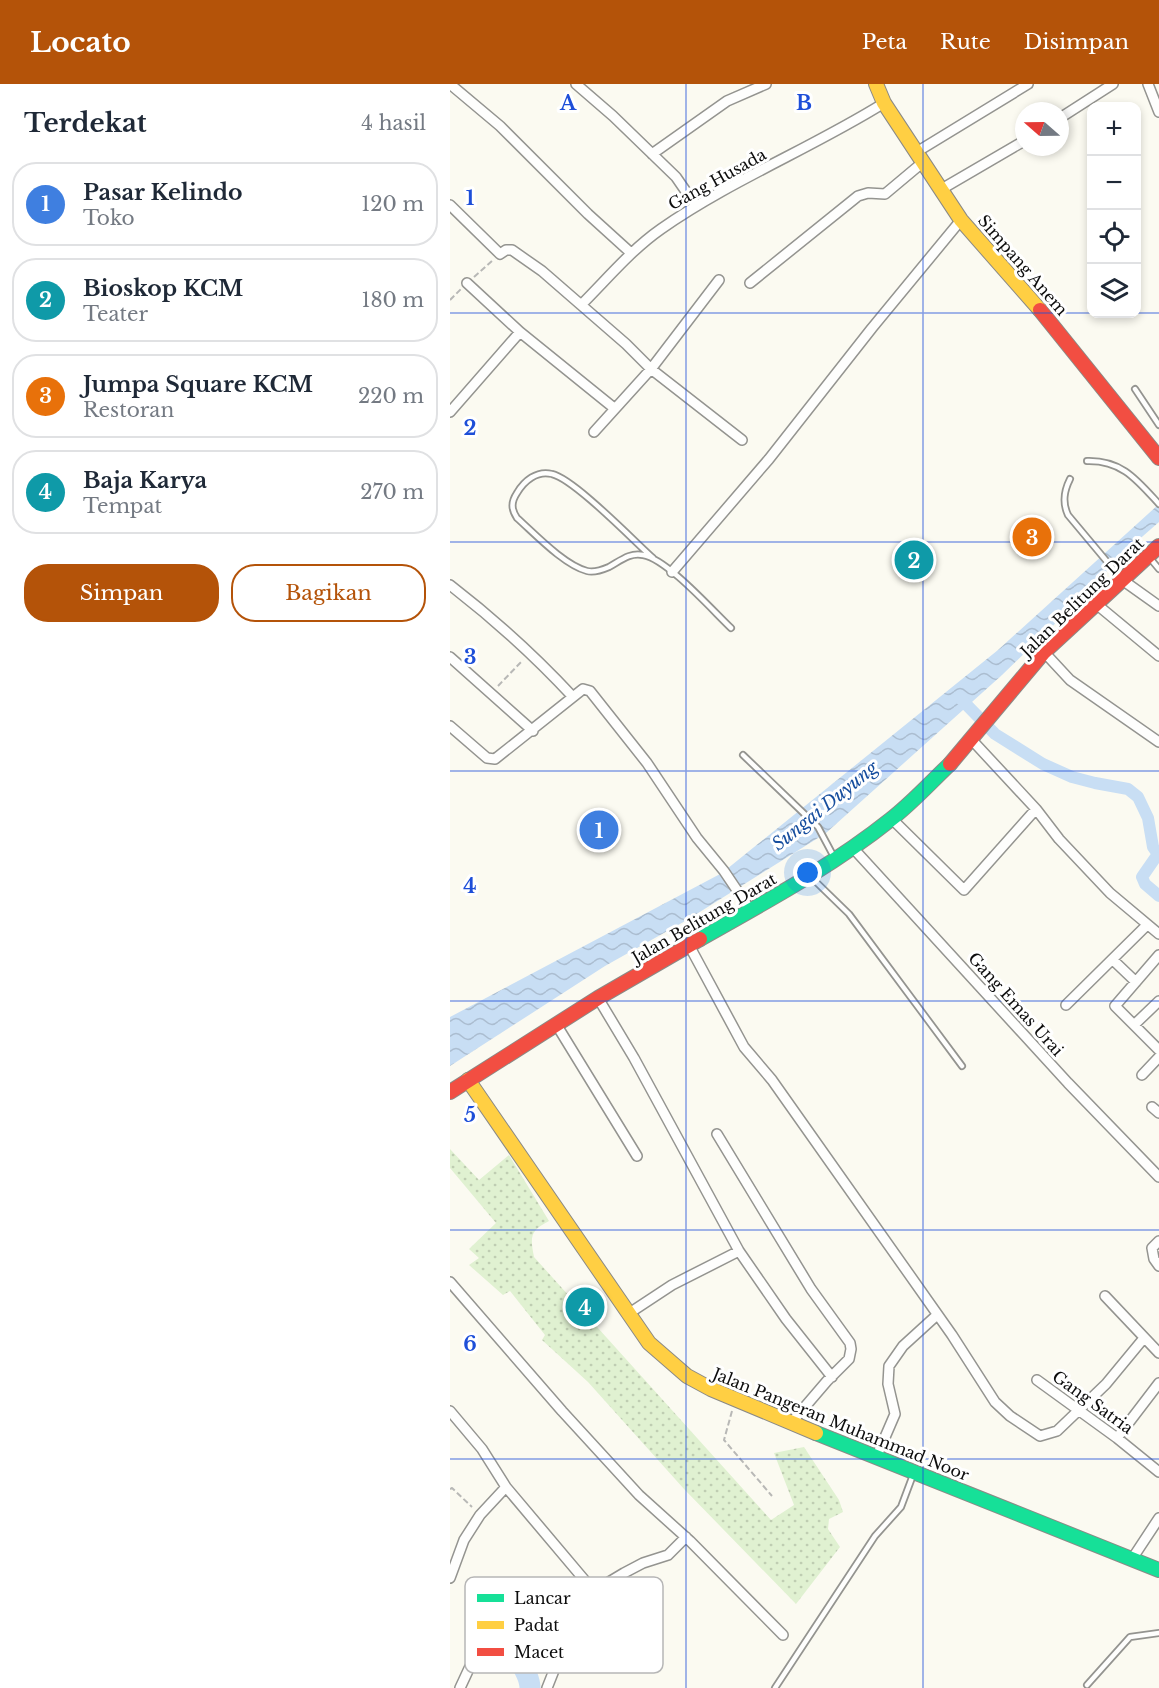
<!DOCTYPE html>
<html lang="id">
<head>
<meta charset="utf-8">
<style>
  :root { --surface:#fff; --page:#f2f2f3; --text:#1f2937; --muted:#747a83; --line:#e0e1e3; --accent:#b45309 }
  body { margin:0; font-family:"Libre Baskerville",serif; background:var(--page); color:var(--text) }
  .controls { position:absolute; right:18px; top:18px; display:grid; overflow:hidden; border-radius:12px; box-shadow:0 3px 9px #0003 }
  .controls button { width:54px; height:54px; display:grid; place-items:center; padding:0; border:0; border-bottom:2px solid var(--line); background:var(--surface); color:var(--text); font:30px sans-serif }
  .compass { position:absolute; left:565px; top:18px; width:54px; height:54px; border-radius:50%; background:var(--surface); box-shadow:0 3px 9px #0003; rotate:290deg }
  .you { position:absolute; left:358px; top:789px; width:21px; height:21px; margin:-15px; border:4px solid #fff; border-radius:50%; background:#1a73e8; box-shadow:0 0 0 9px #1a73e833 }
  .badge { display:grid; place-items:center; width:39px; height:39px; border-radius:50%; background:var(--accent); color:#fff; font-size:20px; font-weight:700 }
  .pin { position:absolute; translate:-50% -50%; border:3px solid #fff; box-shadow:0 2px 6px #0006 }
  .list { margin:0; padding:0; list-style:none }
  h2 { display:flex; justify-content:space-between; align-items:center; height:78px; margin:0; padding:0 24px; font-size:26px }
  h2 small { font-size:20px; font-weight:400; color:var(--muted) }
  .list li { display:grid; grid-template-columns:39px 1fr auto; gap:18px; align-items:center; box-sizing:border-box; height:84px; margin:0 12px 12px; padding:0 12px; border:2px solid var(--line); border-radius:24px }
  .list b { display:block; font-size:22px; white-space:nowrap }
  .list p { margin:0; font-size:20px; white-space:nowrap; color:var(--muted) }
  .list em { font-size:20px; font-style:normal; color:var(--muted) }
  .actions { display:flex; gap:12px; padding:18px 24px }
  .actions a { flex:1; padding:14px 0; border:2px solid var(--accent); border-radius:24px; text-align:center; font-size:21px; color:var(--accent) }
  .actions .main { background:var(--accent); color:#fff }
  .icon { flex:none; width:33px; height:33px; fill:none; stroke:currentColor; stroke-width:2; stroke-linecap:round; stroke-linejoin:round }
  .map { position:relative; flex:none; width:709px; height:1604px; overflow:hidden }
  header { display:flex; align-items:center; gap:36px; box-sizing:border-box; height:84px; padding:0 30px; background:var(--accent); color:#fff }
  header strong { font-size:28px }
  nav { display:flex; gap:33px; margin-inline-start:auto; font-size:21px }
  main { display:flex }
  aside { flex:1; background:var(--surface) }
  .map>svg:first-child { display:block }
  .grass { fill:url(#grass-dots) }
  .water { fill:url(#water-waves) }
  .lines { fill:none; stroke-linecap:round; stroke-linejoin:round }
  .canal { stroke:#c8def4; stroke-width:12 }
  .river { stroke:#c8def4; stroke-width:21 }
  .lane-casing { stroke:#949490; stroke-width:8 }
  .street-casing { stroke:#949490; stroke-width:12 }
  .fast-casing { stroke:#8b8a86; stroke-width:16 }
  .slow-casing { stroke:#8b8a86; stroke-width:16 }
  .jam-casing { stroke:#8b8a86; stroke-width:16 }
  .path { stroke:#b8b8b6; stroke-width:2; stroke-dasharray:6 3; stroke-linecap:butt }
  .lane { stroke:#fefefd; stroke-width:4.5 }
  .street { stroke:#fefefd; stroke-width:9 }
  .fast { stroke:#16e098; stroke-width:14 }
  .slow { stroke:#ffcf43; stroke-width:14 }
  .jam { stroke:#f24e42; stroke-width:14 }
  .grid { fill:none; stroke:#1d4ed8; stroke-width:1.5; stroke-opacity:0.55 }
  .labels { text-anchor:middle; stroke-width:6; stroke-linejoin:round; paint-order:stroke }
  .street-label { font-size:16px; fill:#0d0d0d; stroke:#fff }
  .water-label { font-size:18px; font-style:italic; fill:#174e9e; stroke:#fff }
  .key { fill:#fff; stroke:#b6b6b6; stroke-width:1.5 }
  .key-label { font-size:16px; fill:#0d0d0d }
  .grid-label { font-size:20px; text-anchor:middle; font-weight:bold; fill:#1d4ed8; stroke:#fff; stroke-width:6; stroke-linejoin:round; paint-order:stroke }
</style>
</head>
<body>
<header>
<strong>Locato</strong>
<nav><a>Peta</a><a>Rute</a><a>Disimpan</a></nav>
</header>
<main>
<aside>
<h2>Terdekat<small>4 hasil</small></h2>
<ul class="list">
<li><span class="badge" style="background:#3f7fe0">1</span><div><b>Pasar Kelindo</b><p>Toko</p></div><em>120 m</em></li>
<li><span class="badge" style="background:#0f9aa8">2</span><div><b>Bioskop KCM</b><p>Teater</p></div><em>180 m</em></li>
<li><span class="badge" style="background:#e8710a">3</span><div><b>Jumpa Square KCM</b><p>Restoran</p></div><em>220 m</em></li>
<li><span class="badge" style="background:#0f9aa8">4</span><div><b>Baja Karya</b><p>Tempat</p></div><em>270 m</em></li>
</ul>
<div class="actions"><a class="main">Simpan</a><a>Bagikan</a></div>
</aside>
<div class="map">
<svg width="709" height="1604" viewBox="0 0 709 1604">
  <defs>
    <pattern id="grass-dots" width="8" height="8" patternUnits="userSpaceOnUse" patternTransform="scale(1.5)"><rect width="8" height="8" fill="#e0f1d1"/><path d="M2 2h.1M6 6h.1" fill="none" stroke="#bfcdb2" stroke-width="1.8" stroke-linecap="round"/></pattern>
    <pattern id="water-waves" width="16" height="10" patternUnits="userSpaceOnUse" patternTransform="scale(1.5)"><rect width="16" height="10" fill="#c8def4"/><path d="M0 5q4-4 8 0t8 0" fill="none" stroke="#abbdd0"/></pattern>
  </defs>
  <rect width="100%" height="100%" fill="#fbfaf1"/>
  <path class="grass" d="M0,1065L29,1096L59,1071L99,1137C80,1147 80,1152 84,1173L321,1436L344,1421L324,1369L354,1363L389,1416L393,1428L379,1435L378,1445L390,1463L346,1520L234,1405L138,1298L92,1256L95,1251L60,1207L53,1211L19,1181L29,1174L19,1165L46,1139L0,1084Z"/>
  <path class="water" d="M709,420V438L669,473L643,503L552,591L376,749L237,836L155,882L0,982V933L272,789L548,566Z"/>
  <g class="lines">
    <path class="canal" d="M509,613L545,650L593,680L622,693L645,699L678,705L688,713L698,734L703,763L708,770L692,793L695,800L709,812"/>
    <path class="river" d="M41,1540C53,1554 80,1585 80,1604"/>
    <g class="lane-casing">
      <path id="lane" d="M685,305L709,341
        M637,377C672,376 687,396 709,420
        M620,395C614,407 612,418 618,431L669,492
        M699,473L709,485
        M203,474C183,456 124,395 102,390C87,386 74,397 67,409C61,418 61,425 67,434C85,450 114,481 137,487C144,489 152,486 159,483C170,477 180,468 193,471C217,475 262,526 281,544
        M293,671L368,743L384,773
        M362,794L399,830L512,982
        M637,1601L680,1553L709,1549
        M325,1604L425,1452L451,1423L463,1391"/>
    </g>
    <g class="street-casing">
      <path id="street" d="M0,0L50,42L138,130L181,169
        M126,0L163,32L226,93L246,122
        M698,0L709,28
        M610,34L663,0
        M465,69L578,0
        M202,70L277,17L316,0
        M490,106L574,57
        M0,121L50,170L56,166H62L92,187L176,260L201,285L292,356
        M17,199L70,248L164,324
        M300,199L408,112L418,109L435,110L472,79
        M131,221C157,195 181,166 211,145C281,96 362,64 434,19
        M0,328L70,248
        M144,348L201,285L269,196
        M222,488L319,375L422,244L511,136
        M671,495L709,522
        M0,501C44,535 85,572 123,613
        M645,519L709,572
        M594,568L620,596L709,658
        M0,573L83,647
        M0,642L37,674L45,675L133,605L140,607L197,679L247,754L274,787L301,827
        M521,655L586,725L609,755L660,809L709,850
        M442,735L514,806L586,725
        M403,764L618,999L709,1093
        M240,863L294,963L322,996L502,1251L545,1318L560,1332L590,1352L607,1347L656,1300L694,1254
        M709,871L665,922L709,966
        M663,876L686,898
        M148,914L184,974L289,1167L336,1235L382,1293
        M616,921L697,841
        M106,940L187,1072
        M684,941L709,917
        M692,991L709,973
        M702,1023L709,1029
        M267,1050L361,1205L400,1259L401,1265L399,1275L377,1297L341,1339
        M709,1157L702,1164L704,1175L709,1182
        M0,1198L112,1327L189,1411L240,1457L333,1551
        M655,1212L709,1269
        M178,1230L222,1201L289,1167
        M587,1296L667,1354L709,1388
        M0,1327L32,1365L56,1403L153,1518L122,1541L97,1604
        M667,1354L709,1299
        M426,1374L445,1330L438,1300L439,1282L453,1262L487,1231
        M682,1475L709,1434
        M0,1494L14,1456L30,1431L56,1403
        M147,1510L159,1498L174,1489L193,1479L218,1471L236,1453
        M153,1518L183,1545L202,1520
        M10,1604L36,1548"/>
    </g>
    <g class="fast-casing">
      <path id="fast" d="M250,855C315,818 381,783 440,736C461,720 480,699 500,680
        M366,1349L709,1486"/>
    </g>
    <g class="slow-casing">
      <path id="slow" d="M426,0L434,19L511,136L590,226
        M18,996L199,1259L237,1292L261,1305L366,1349"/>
    </g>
    <g class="jam-casing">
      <path id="jam" d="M590,226L709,374
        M500,680L594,568L709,462
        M0,1008L148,914L250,855"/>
    </g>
    <path class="path" d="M24,193L42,177
      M0,216L11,205
      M48,602L73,576
      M282,1327L274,1356L322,1412
      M0,1405L2,1404L22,1423"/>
    <use href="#lane" class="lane"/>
    <use href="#street" class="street"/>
    <use href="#fast" class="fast"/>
    <use href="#slow" class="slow"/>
    <use href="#jam" class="jam"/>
  </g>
  <path class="grid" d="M236,0V1604M473,0V1604M0,229H642M686,229H709M0,458H709M0,687H709M0,917H709M0,1146H709M0,1375H709"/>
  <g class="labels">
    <g class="street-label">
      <text transform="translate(267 95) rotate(-29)" y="6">Gang Husada</text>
      <text transform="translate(573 181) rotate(49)" y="6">Simpang Anem</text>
      <text transform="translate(632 513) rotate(-44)" y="6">Jalan Belitung Darat</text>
      <text transform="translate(254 834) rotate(-30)" y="6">Jalan Belitung Darat</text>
      <text transform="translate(566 920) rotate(48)" y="6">Gang Emas Urai</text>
      <text transform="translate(643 1318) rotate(36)" y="6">Gang Satria</text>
      <text transform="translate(391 1340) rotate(22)" y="6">Jalan Pangeran Muhammad Noor</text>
    </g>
    <g class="water-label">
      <text transform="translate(375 722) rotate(-39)" y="6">Sungai Duyung</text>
    </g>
  </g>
  <rect x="15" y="1493" width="198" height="96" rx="9" class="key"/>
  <rect x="27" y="1510" width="27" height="8" fill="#16e098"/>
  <rect x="27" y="1537" width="27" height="8" fill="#ffcf43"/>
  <rect x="27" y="1564" width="27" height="8" fill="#f24e42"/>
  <g class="key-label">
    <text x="64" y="1520">Lancar</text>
    <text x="64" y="1547">Padat</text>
    <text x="64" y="1574">Macet</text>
  </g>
  <g class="grid-label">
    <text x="118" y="26">A</text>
    <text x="354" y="26">B</text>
    <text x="20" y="121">1</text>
    <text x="20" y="351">2</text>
    <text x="20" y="580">3</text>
    <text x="20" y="809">4</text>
    <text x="20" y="1038">5</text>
    <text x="20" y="1267">6</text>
  </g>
</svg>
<div class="controls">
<button>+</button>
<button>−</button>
<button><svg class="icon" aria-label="locate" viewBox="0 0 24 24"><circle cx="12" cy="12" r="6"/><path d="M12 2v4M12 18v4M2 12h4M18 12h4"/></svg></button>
<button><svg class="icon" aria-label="layers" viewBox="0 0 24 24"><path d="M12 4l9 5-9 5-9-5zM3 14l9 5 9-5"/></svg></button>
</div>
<svg class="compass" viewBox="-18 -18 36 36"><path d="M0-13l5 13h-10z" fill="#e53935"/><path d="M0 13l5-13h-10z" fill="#747a83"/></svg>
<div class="you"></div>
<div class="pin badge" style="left:149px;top:746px;background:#3f7fe0">1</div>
<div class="pin badge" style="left:464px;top:476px;background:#0f9aa8">2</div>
<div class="pin badge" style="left:582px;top:453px;background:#e8710a">3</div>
<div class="pin badge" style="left:135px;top:1223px;background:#0f9aa8">4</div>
</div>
</main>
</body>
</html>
